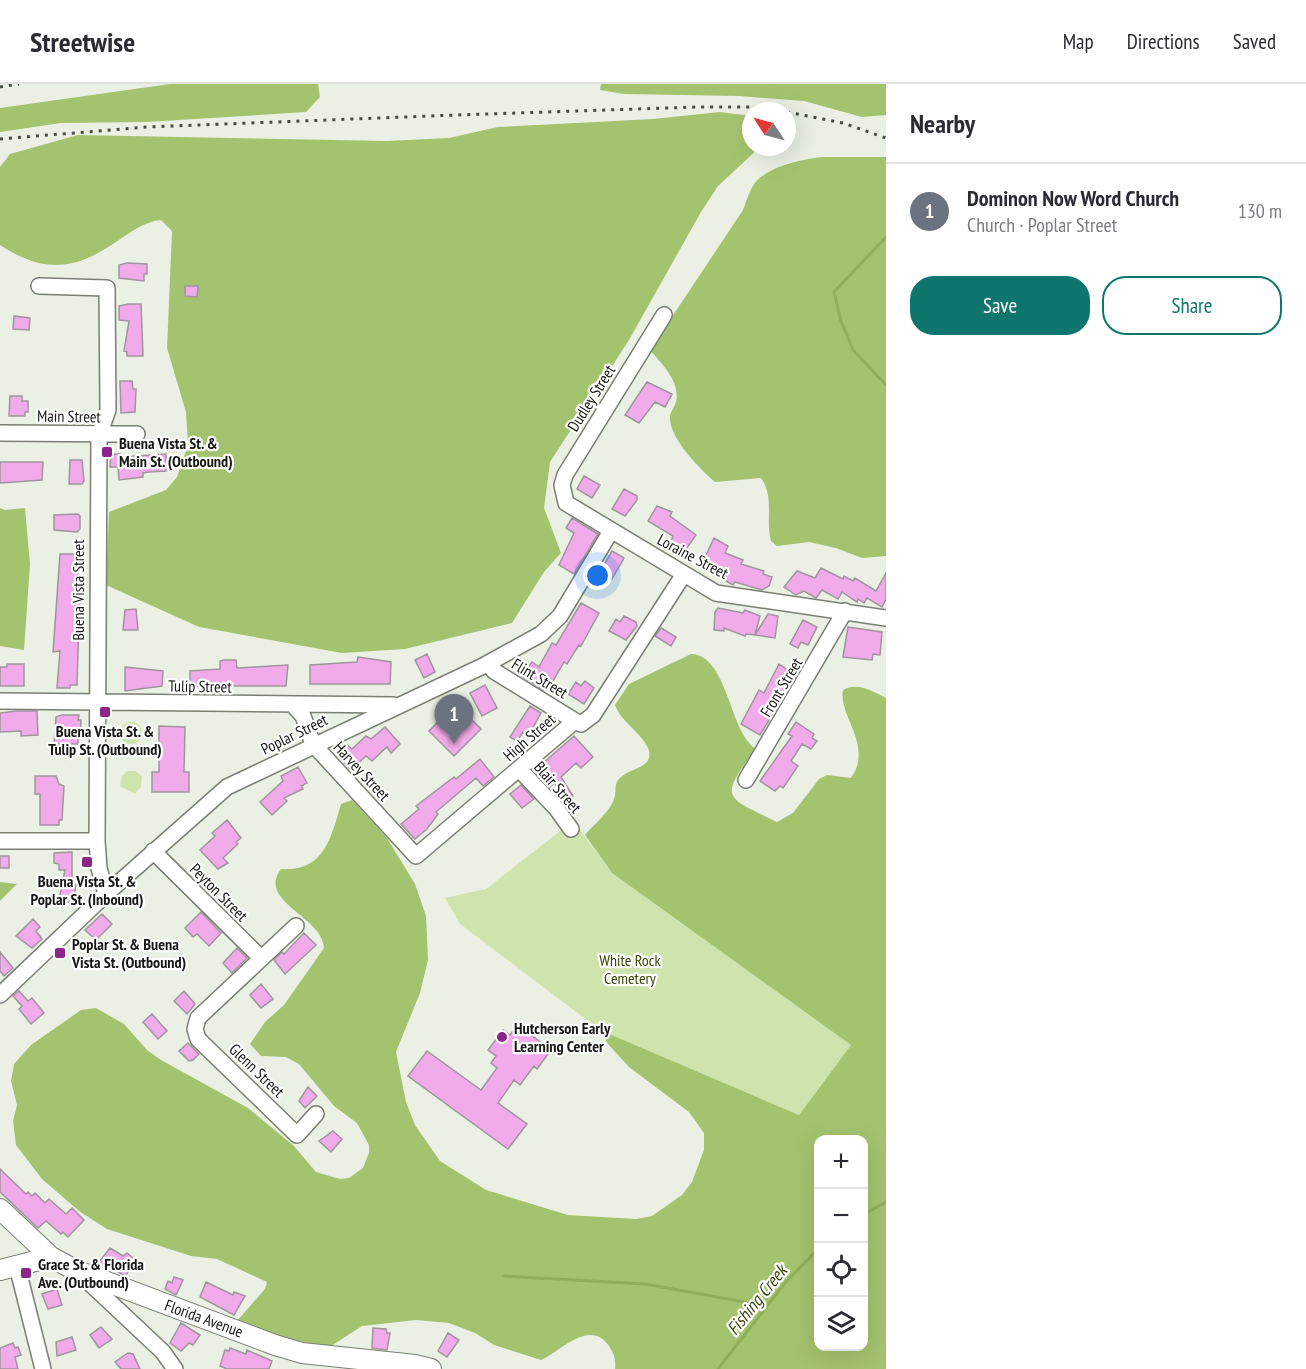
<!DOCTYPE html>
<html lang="en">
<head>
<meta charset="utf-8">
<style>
  :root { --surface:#fff; --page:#f7f7f7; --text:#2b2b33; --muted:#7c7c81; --line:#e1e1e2; --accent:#0f766e }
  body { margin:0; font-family:"PT Sans Narrow",sans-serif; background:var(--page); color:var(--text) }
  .controls { position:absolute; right:18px; bottom:18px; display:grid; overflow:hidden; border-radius:12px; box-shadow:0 6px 24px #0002 }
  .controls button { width:54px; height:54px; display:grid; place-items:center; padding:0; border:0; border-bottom:2px solid var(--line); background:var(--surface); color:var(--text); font:30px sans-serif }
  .compass { position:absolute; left:742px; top:18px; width:54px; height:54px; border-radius:50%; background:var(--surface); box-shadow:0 6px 24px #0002; rotate:306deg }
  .you { position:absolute; left:598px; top:492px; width:21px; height:21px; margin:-15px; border:4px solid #fff; border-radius:50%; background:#1a73e8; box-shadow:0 0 0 9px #1a73e833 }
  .badge { display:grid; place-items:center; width:39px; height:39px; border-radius:50%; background:var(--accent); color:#fff; font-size:20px; font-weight:700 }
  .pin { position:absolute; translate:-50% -50px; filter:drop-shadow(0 2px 3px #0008) }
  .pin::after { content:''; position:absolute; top:32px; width:21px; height:18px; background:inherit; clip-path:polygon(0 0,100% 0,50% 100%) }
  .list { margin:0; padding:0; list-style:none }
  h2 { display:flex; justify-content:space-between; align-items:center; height:78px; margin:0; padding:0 24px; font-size:26px }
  h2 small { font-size:20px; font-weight:400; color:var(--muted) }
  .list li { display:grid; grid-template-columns:39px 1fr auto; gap:18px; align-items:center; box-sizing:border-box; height:96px; padding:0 24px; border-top:2px solid var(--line) }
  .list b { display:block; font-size:22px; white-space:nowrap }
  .list p { margin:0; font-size:20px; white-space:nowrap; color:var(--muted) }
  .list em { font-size:20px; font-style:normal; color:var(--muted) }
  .actions { display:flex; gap:12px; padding:18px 24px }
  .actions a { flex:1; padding:14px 0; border:2px solid var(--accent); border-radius:24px; text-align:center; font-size:21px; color:var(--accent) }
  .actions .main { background:var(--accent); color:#fff }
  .icon { flex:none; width:33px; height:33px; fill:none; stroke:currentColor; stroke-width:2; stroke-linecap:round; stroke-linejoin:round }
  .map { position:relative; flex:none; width:886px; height:1285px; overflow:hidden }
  header { display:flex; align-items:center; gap:36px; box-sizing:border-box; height:84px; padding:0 30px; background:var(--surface); border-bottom:2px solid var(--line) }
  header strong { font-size:28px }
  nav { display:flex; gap:33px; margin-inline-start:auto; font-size:21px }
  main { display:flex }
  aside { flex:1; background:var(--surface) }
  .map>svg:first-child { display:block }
  .green { fill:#cfe4ad }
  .forest { fill:#a4c36e; fill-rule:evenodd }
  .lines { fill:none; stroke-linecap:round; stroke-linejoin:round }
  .stream { stroke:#91ae5a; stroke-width:3 }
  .building { fill:#f1abeb; stroke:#a0959f; stroke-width:1.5 }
  .minor-casing { stroke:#7a7e73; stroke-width:18 }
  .major-casing { stroke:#7a7e73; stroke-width:22 }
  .minor { stroke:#fff; stroke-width:15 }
  .major { stroke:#fff; stroke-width:20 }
  .rail { stroke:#484b45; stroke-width:3; stroke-dasharray:3 6; stroke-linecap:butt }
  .poi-dot { fill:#8c2489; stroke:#fff; stroke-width:2 }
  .labels { text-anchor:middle; stroke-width:4.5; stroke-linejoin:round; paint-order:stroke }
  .street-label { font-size:16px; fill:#151713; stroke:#fff }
  .poi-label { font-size:16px; font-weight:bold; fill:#151713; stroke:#fff; text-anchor:start }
  .park-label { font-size:16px; fill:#364808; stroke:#fff }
  .water-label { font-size:18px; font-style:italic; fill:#394b0d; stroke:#fff }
</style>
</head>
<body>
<header>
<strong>Streetwise</strong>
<nav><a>Map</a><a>Directions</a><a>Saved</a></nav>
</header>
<main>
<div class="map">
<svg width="886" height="1285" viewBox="0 0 886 1285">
  <rect width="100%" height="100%" fill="#eaf0e3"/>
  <path class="green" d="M120 649a11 11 0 1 1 22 0a11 11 0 1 1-22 0Z
    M127,687H135L142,692L141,703L135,710L120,702L122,692Z
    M573,737L612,789L851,961L799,1031L600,946L460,840L445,814L486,805Z"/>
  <path class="forest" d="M170,0H318L320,13L306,28L146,38L61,39L0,48V24Z
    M601,0H886V31L862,33L804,17L739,12L624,10L600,6Z
    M720,28L751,32V63H760L718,102L701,128L629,256L550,378L544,424L561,469L544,488L512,539L405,565L342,569L199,543L106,501L109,428L166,406L177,393L188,361L186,328L167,264L172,147L161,136C143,138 131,148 116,158C74,187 43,189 0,161V83L10,70L78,51L387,57L449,54L498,43L653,35Z
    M822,73H886V472L862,474L836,464L809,458L777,462L771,457C765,436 775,414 761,394L715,398C700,385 671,356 670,335C669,329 675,323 676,318C681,298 661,279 650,266L743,126C746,118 749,108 754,100C768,82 800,76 822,73Z
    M0,424L5,426L25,424L30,480L24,566L0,562Z
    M691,570C728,571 729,648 756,665C719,714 723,712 777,738L793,729L819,695L827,691L851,694C874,661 838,632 843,606C858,598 872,607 886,614V1285H615C616,1275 614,1270 609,1262C590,1234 561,1267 541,1276L494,1261L475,1249L449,1239L416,1236L362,1242L328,1264L287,1254L237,1237L265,1205L267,1198L217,1175L191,1172L107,1145L79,1127L42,1095L16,1061L13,1037L17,1021L11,997L14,980L31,961L81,926L96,924L124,940L147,966L161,976L248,1024L294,1062L316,1088L340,1095L349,1094L363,1084L369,1069V1061L357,1039L334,1022L299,980L286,973L261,972L250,960L265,938L284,921L324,864C323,833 256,817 281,785C324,788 331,754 341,720L352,716L387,754L415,800L426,832L428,876L420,909L396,968L406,1018L415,1041L440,1077L486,1106L568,1131L636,1135L652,1132L682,1111L692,1098L704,1066V1049L689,1028L629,983L608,960L600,946L799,1031L851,961L612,789L585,751C593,741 610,728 614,715C617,708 613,700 620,694C629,684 656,684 648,664C640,647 621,638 615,621L629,600ZM818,1056H864V1262H818Z
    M0,798L17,800L0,817Z"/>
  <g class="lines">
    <path class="stream" d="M886,153L834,208L841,237L853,266L886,301
      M864,1130L886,1118
      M503,1192L645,1200L767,1222
      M718,1285L785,1199L818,1165"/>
  </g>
  <path class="building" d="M127,179L147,180V190H144V197L119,194V181Z
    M185,202H198L197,213L185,212Z
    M128,220H141L143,272H127V268L124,267L129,237L119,236V222Z
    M14,232L30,234L29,246L13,245Z
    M120,297H132L133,305H136L135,328L121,329Z
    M647,298L672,310L665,323L655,318L639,339L625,331Z
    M10,312H22V317H28V328H25V332H9Z
    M111,370H121V373L166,370V387L149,388L143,389V393L119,396L118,383H110Z
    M70,376H82L84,397L82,400H69Z
    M0,378H43L42,396L0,399Z
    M584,392L600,401L592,414L577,405Z
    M624,405L637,412V416L625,432L612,425Z
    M657,422L672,428L670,432L696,451L684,468L681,469L669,462L673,452L648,437Z
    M78,430L80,432V445L77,448L54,446V431Z
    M572,434L598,450L574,490L559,481L574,449L566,444Z
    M714,454L728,462L725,469L743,476L741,480L764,487L763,490L772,493L769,502L762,506L735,498L733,501L701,482Z
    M612,467L624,474L612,495L599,489Z
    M60,470H80L76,501H80L77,601H70V604H57L60,567L53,568Z
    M821,484L843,495L844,492L853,497L855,494L876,507L886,489V515L882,523L867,514L864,519L858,515L857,518L842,508L838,515L822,506L816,514L804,507L796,511L784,503L797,487L815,494Z
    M581,519L599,529L581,562L579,561L567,580L564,578L549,604L546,602L543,606L522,592L532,578L539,583L552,559L556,561Z
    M718,524L743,529L745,526L760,532L755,551L746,550L745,552L724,544V547L714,546L715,528Z
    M136,525L138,546H123L125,526Z
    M768,530L778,532L775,554L755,551Z
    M624,532L636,538L637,542L626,556L609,547L616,535L620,538Z
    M803,536L817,543L808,561L801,558L798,564L790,560Z
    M848,543L882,548L880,571L873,570L872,576L843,573Z
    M661,544L676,553L671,562L655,552Z
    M427,570L435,588L424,594L415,576Z
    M358,573L391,578L390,600H310V581L357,578Z
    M224,576H236L237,584L288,581L286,602H190V587L220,585V577Z
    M7,580H24V602H0V583H7Z
    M779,580L796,592L777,616L780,618L760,651L741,640L759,606L764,609Z
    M125,583L163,587L162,602L125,607Z
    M585,597L594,604L584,620L568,610L576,598L581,602Z
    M485,601L497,624L482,632L470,609Z
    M530,622L541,629L528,652L523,648L517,657L510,653Z
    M459,623L481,645L454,672L429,647L448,628L451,631Z
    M17,627H37L38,651L21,652V647L0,648V629Z
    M62,631H79L78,636H81L80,654H78V660H69V664L58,663V660H54L56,633Z
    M796,638L814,650L812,654L817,657L811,665L802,660L791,677L798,682L783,704L780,702L775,707L760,697L792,652L788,650Z
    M159,642L185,643L184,688H189V708H152V688H159Z
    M385,643L400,660L391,669L387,663L372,677L366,672L351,686L336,670L346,660L352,665L366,652L371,655Z
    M574,652L593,673L581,684L576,679L561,693L573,712L568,715L554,699L550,703L534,687Z
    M480,675L494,693L483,702L476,694L436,728L438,730L427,745L415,755L413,753L401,740L419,725L416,722L454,693L456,695Z
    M298,683L307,699L301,702L303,705L284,714L287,717L272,731L260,718L283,697L281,692Z
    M35,692H56L59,700L64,702L62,736H59V741H40V710H35Z
    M521,701L534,715L522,724L510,710Z
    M227,736L241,754L236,758L238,760L223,774L228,779L218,785L200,766L215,752L212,749Z
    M72,768V800H76L73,819L59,816L65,786H59V780L54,779V769Z
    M0,772H9V784H0Z
    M201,828L221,849L209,862L197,850L193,853L185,844Z
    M102,830L112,840L96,856L85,846Z
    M33,835L40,843L36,847L42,855L32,864L16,852Z
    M304,849L316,861L285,890L274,876L282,868L284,870Z
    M237,864L247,874L232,889L223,879Z
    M0,868L13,884L4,892L0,887Z
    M261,900L273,915L261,924L250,911Z
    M19,907L28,917L32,914L44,929L31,940L19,925L22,922L13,912Z
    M184,907L195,920L187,930L174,917Z
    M152,930L167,947L158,955L143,938Z
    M518,941L551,966L537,985L534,982L520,1001L514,996L498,1019L527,1040L508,1065L408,992L427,967L481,1006L497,984L491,979L496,972L488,966L503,946L510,951Z
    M188,959L199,970L193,976L189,977L179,967Z
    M308,1003L317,1012L305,1024L299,1017Z
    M333,1047L342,1055L331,1068L319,1057Z
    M0,1085L26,1110L28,1108L32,1112L35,1109L45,1119L49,1115L66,1130L72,1124L84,1136L68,1153L63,1148L61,1150L46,1137L38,1144L0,1108Z
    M110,1164L123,1172L127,1169L134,1175L130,1179L133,1182L125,1192L108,1182L106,1184L99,1178Z
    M174,1193L183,1196L176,1211L165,1205L168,1197L172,1199Z
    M206,1198L233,1211L234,1208L245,1212L234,1231L200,1213Z
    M57,1205L62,1221L48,1225L42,1210Z
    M181,1239L200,1251L193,1261L189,1259L181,1267L170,1259Z
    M101,1243L112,1255L99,1264L90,1251Z
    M373,1244L386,1245L387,1249H390L387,1266L372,1264Z
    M448,1249L459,1256L447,1273L438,1267Z
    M72,1253L76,1266L57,1272L56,1258Z
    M13,1259L15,1264L18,1263L21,1271L15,1273L18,1285H0V1264Z
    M230,1264L246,1270L247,1266L272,1277L269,1285H227L220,1282L225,1266L229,1267Z
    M128,1269L133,1270L140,1285H121L115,1278Z"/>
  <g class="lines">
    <g class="minor-casing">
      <path id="minor" d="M39,202L107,204L108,326L99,351L97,757L99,784L106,810
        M664,231L565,391L562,401L566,419L716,509L886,534
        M0,349L137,350
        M488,579L494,587L575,637
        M0,617L393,621
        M293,621L303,632L313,660L416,772L575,637L581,640L593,631L684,490
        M519,685L556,724L571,745
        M746,696L845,527
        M0,757H97
        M153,767L261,874
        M296,842L198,934L195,945L198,955L297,1051L316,1030
        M0,911L106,810L227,703L483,582L541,550L560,532L611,447
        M17,1182L43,1285
        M80,1190L163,1268L175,1285"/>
    </g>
    <g class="major-casing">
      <path id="major" d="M0,1125L51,1173L75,1186L275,1261L302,1269L415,1281L431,1285
        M0,1186L51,1173"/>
    </g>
    <use href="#minor" class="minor"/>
    <use href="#major" class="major"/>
    <path class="rail" d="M0,3L19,0
      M787,28L843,39L886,54
      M0,55L147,43L456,31L697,23H750L777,27"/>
  </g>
  <g class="poi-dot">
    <rect x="101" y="362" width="12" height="12" rx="3"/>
    <rect x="99" y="622" width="12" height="12" rx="3"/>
    <rect x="81" y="772" width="12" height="12" rx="3"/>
    <rect x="54" y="863" width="12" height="12" rx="3"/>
    <circle cx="502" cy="953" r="6"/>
    <rect x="20" y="1183" width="12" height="12" rx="3"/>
  </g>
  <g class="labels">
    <g class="street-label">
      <text transform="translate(591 314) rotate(-58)" y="6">Dudley Street</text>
      <text transform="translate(69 332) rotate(1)" y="6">Main Street</text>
      <text transform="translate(693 472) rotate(28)" y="6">Loraine Street</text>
      <text transform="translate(78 506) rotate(-90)" y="6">Buena Vista Street</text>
      <text transform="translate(540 594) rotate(31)" y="6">Flint Street</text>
      <text transform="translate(200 602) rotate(1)" y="6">Tulip Street</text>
      <text transform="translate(781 603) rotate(-59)" y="6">Front Street</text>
      <text transform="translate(294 650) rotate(-26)" y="6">Poplar Street</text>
      <text transform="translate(529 653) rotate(-41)" y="6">High Street</text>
      <text transform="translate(362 687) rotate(47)" y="6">Harvey Street</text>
      <text transform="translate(558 703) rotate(49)" y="6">Blair Street</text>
      <text transform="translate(219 808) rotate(45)" y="6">Peyton Street</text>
      <text transform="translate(257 986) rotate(44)" y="6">Glenn Street</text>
      <text transform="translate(204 1234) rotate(20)" y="6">Florida Avenue</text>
    </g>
    <g class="poi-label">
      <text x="119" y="365">Buena Vista St. &amp;<tspan x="119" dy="18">Main St. (Outbound)</tspan></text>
      <text x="105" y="653" text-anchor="middle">Buena Vista St. &amp;<tspan x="105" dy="18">Tulip St. (Outbound)</tspan></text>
      <text x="87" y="803" text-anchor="middle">Buena Vista St. &amp;<tspan x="87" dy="18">Poplar St. (Inbound)</tspan></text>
      <text x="72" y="866">Poplar St. &amp; Buena<tspan x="72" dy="18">Vista St. (Outbound)</tspan></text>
      <text x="514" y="950">Hutcherson Early<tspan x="514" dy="18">Learning Center</tspan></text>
      <text x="38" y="1186">Grace St. &amp; Florida<tspan x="38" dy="18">Ave. (Outbound)</tspan></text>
    </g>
    <g class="park-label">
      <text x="630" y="882">White Rock<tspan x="630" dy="18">Cemetery</tspan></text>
    </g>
    <g class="water-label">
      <text transform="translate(757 1216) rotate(-51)" y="6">Fishing Creek</text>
    </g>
  </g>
</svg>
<div class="controls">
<button>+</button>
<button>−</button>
<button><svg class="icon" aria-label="locate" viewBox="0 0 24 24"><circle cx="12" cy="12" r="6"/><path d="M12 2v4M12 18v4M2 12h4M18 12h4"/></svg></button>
<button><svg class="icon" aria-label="layers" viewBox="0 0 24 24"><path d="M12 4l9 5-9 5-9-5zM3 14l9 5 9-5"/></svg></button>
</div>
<svg class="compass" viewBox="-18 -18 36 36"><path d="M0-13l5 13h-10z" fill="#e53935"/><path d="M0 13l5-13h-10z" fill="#7c7c81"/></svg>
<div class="you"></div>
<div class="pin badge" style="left:454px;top:660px;background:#6b7280">1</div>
</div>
<aside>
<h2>Nearby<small></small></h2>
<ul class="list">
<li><span class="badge" style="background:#6b7280">1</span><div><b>Dominon Now Word Church</b><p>Church · Poplar Street</p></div><em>130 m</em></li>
</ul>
<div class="actions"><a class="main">Save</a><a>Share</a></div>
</aside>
</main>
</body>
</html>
